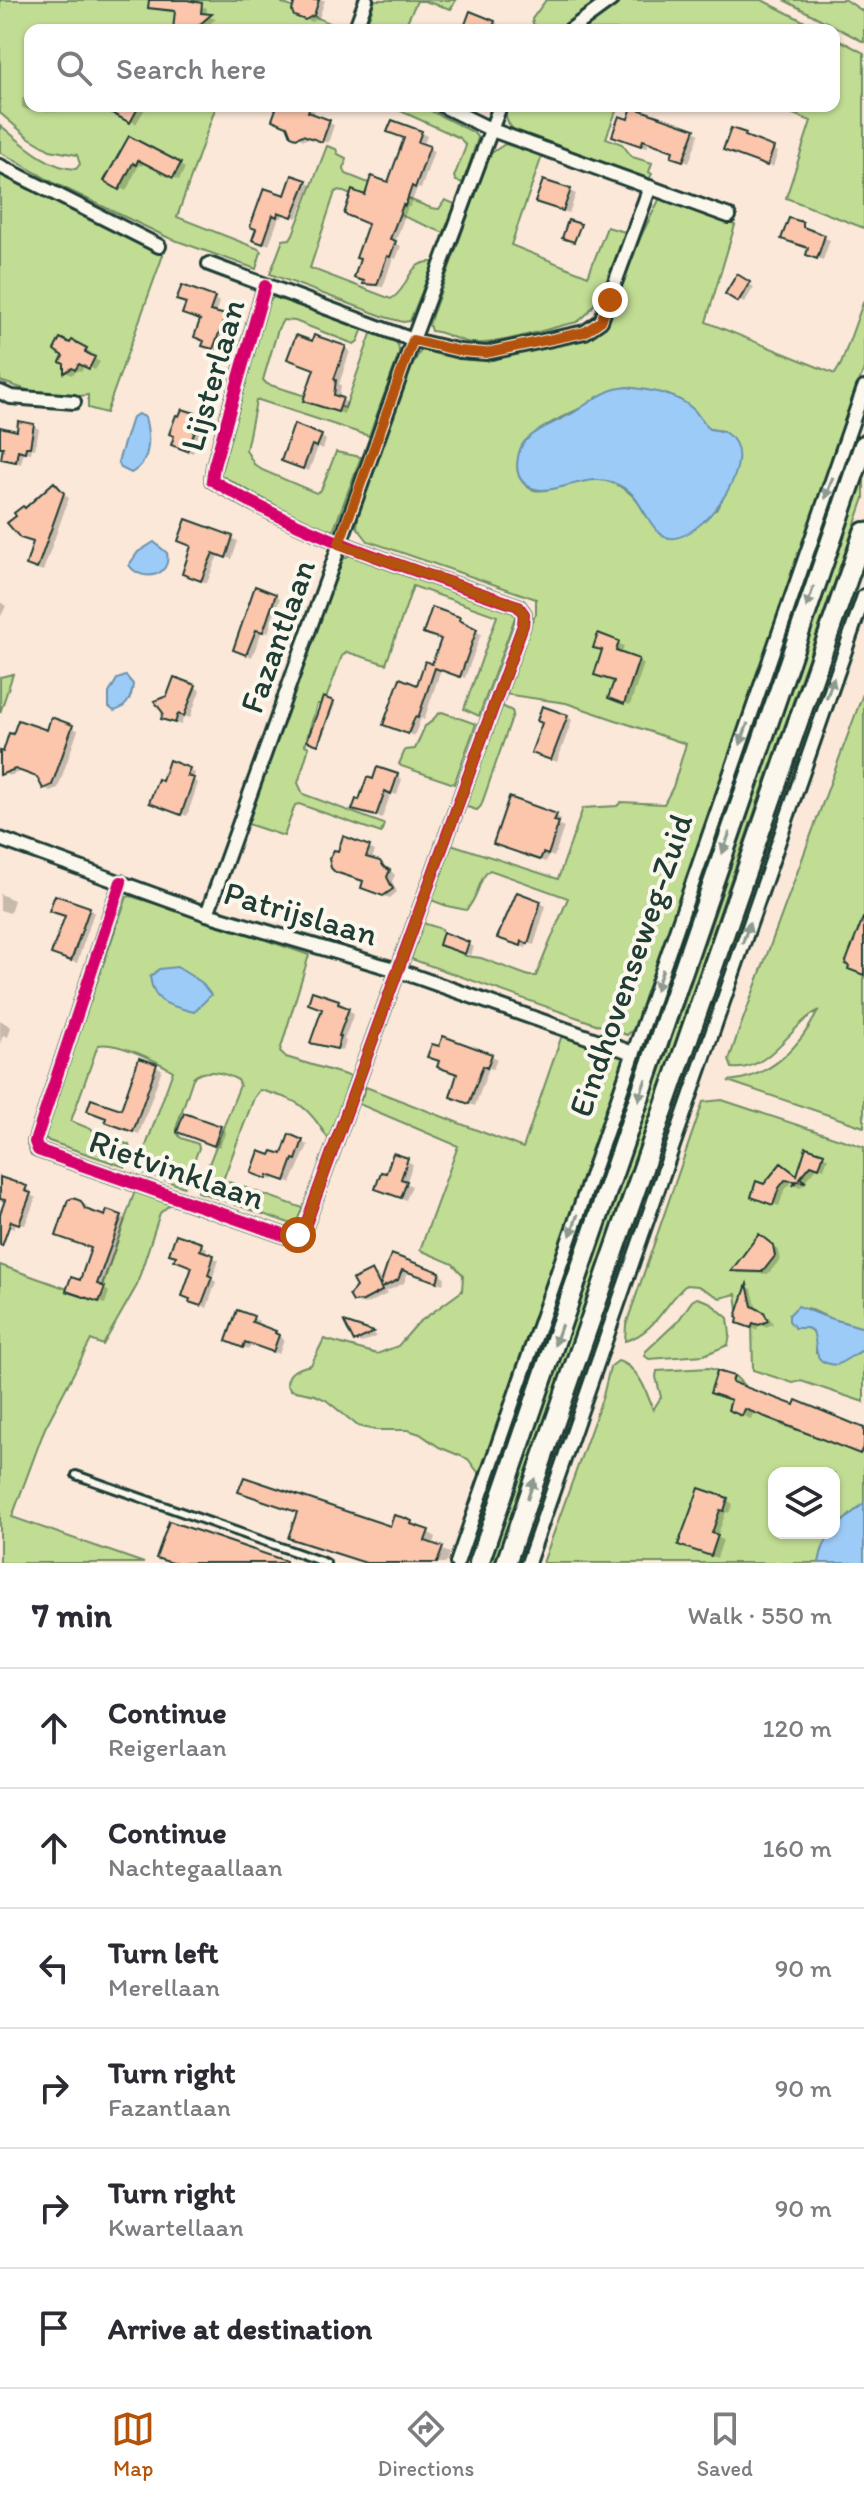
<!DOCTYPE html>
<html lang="en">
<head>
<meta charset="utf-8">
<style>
  :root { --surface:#fff; --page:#f7f7f7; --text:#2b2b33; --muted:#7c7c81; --line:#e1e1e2; --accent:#b45309 }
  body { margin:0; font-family:Itim,sans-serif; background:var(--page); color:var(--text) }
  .controls { position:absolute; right:24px; bottom:24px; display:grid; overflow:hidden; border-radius:16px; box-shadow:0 2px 6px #0004 }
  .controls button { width:72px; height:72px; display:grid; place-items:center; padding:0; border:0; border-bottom:2px solid var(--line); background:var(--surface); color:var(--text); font:40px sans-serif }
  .stop { position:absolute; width:24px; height:24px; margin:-18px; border:6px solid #b45309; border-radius:50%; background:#fff }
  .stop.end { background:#b45309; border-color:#fff; box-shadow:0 2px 8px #0008 }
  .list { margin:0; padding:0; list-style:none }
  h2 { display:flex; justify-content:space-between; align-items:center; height:104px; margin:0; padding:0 32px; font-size:34px }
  h2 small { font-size:26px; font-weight:400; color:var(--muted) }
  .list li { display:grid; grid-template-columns:52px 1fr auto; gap:24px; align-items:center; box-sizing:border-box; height:120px; padding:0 32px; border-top:2px solid var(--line) }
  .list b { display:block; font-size:30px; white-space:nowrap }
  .list p { margin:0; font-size:26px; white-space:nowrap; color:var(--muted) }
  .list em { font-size:26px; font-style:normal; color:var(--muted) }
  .icon { flex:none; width:44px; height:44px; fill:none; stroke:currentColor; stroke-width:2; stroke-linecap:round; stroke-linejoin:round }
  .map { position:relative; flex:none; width:864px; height:1563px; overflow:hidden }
  .search { position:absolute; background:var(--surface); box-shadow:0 2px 6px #0004; left:24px; right:24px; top:24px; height:88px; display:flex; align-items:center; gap:20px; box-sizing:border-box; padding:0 28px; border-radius:16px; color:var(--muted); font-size:30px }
  .sheet { height:824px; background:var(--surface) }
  nav { display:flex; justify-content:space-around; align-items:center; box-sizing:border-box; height:112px; border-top:2px solid var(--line); background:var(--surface); font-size:22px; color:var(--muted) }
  nav a { display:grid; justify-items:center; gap:4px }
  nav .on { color:var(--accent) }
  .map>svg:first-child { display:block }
  .green { fill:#c1dd94; stroke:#708d64; stroke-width:2; fill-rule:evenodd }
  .water { fill:#9dcbf8; stroke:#6b92aa; stroke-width:2 }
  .shadow { fill:#0003 }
  .building { fill:#fbc6ac; stroke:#1f3d34; stroke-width:2 }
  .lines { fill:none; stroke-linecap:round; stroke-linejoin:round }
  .service-casing { stroke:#1f3d34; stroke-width:12 }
  .minor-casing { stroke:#1f3d34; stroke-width:18 }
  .primary-casing { stroke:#1f3d34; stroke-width:24 }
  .service { stroke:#fbf7ec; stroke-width:6 }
  .minor { stroke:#fbf7ec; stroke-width:12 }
  .primary { stroke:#fbf7ec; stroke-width:18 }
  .cycleway-casing { stroke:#fbf7ec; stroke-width:17 }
  .cycleway { stroke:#d6006c; stroke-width:12 }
  .oneway { fill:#8d9a90 }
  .route { stroke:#b45309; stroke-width:10 }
  .labels { text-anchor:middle; stroke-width:8; stroke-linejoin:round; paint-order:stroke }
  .street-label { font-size:34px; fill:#1f3d34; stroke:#fbf7ec }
</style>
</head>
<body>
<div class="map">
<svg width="864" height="1563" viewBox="0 0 864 1563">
  <rect width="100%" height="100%" fill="#fbe8d9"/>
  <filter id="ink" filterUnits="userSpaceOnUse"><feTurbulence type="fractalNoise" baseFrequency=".0125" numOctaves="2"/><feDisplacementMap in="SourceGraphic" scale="16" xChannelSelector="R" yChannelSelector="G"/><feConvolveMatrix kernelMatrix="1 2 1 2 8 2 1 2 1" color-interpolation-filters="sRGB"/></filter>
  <g filter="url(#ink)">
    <path class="green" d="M0,0H281L282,3L346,30H30V106H216L177,217L259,249L261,252L256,269L169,238L56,184L0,152V125C21,142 48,169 76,169L80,164L77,155L50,150L28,137L0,113Z
      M375,0H456L451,9L424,1H417L403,30H365Z
      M546,0H598C578,15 558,40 533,24L532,19Z
      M621,0H762L821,30H580Z
      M784,0H846L864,12V42Z
      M834,37L864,53V228L786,198L811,121L773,106H834Z
      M390,106H421L473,132L478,138L463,183L456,181L454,177L466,146L460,138Z
      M507,106H618L606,138L622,144L632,157L652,163L649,172L652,174L649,179L516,131C507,125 504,117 507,106Z
      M505,144L542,156L511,245L588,276L607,227L625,232C615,258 601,308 577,322C548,328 501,345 473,343C458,342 446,332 431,331L429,324L490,154Z
      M327,146L336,149L338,154L346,158L344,169L346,174L431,208L439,209L445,200L455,204L444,233L339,190L335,192L310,268L391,299C411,287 406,260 434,262L410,321L403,322L385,317L270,274L283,240L290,239L293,234Z
      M0,171L163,255L106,413L88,408V395L80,396L30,391L0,381Z
      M660,198L735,225L706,322L835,374L841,364L864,300V368L637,1026L627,1035L411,959L423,923L442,929L446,944L466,956L481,958L529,976H536L568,898L490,870C478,878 479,898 466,910L447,906L431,900L451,844L558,879L583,808L617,806L621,802L664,804L673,787L686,744L566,703L504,694L528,627L536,614V599L368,541L357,527C360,486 385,439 400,400C406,383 411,363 423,348H430L469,360L486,359L604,325L609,318L641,236ZM627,387L667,394L709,429L723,431L733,479L716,510L646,517C635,488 607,474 576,481C563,484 548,493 534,490C527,488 519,480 518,472C516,463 520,451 525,443C536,425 606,397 627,387Z
      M274,297L363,328L358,341L354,344L295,321L283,320L278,329L263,380L267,384L345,408L372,331C386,336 400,336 399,354L369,436L259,400L256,401L246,450L254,464L262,470L316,493L321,490L336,452L361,457L334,529L328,534L220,475L268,302Z
      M864,476V498L732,876L499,1563H488L695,972Z
      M351,554L367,558L517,612L479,716L464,709L497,616L413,586L386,664L347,652L342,656L324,704H317L305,745L309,747L298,783L303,794L384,824L381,833L299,804L295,805L284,836L248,824L341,561Z
      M13,674L0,713V677Z
      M864,691V1127L728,1081C770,1078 800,1047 818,1011C792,1023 769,1073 732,1068L729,1060L737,1036Z
      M500,705L512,711L513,714L481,806L477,810L464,806Z
      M442,712L476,724L454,784L401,766L399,764L405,750L415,749L425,726C433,723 434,715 442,712Z
      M130,896L199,917L309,955L280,1051L286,1057L352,1077L329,1140C306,1104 300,1101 260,1090L254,1098L223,1180L303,1208L295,1225L198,1192L240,1085L238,1080C225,1073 205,1067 193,1078L177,1126V1133L181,1138L198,1144L199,1148L184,1187L137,1171L173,1071C157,1061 117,1041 98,1045L71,1121L129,1145L130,1150L125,1167L49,1141L43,1136L118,922L127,897Z
      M562,1035L624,1057L480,1475L468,1459L439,1447L420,1434L408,1430H375L358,1426L326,1400L315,1395L291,1390L287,1384C288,1370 299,1368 311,1365L324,1339L377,1354L398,1346L418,1323L462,1291L463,1275L453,1264L420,1250L458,1146L359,1104L366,1087L523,1148Z
      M722,1100L864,1147V1328L829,1318L808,1308L796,1328H807L813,1331L816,1338V1353L853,1356L864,1349V1402L801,1381L793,1383L753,1370L752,1321L739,1318L736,1294L720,1298L698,1286L686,1285C665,1303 655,1333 625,1341L626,1325L703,1102Z
      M137,1185L176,1199L160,1213L136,1287L103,1345L91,1340L45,1428L12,1517L144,1563H0V1265L87,1296L99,1294Z
      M697,1298L709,1302L728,1318L730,1335L728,1345L704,1355L649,1359L645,1356V1352L678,1321L692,1301Z
      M618,1361C638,1366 647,1392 653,1410L661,1397L656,1377L657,1371L709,1368L736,1377L782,1425L864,1452V1503L834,1529V1473H774V1533H831L822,1550L819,1563H543L603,1396L610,1367Z"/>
    <path class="water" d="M627,387C649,390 676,393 693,409C699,415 703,423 709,429C715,430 722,430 727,434C762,457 708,533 675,538C652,542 643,499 626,489C594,469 574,488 543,490C532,490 524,486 519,476C515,466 518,449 525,441C538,428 557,422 573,413C586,405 600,393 615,389C619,388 623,388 627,387Z
      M138,414L145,417C150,437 152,462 131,473L121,468L118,462L132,418Z
      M154,542L167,553C172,577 141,583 129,565L138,552Z
      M126,676L133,684C132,696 127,708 114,711L109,707V693L117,679Z
      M177,967L201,982L211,995L194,1012C170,1005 154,1005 150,977L159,969Z
      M798,1306L829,1318L864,1328V1349L837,1365C810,1363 819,1349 813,1331L807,1328H795L789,1321V1315Z
      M864,1503V1563H819C821,1552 824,1542 831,1533H834V1529Z"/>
    <path class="shadow" d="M157,0H192V4L207,8L206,16L216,19L202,30H175L177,13L162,11L157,8Z
      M298,0H325L319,18L312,22L302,18Z
      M494,22L500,25L498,30H466Z
      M22,98H30V106H57V112L28,110L22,107Z
      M111,106H145L146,107L136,124L110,109Z
      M279,106L309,108L315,111L313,116L334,125L328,143L310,137L304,140L293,135Z
      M694,131L699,134L689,163L679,159L675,151L649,142L647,148L620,138Z
      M421,132L427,136L423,146L434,151L421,189L417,188L410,207H408L395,243L401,246L396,259L393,258L383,287L371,286L366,283L370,224L366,197L390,185Z
      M745,135L778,152L773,167L731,152Z
      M129,138L185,168L179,180L144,162L142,166L139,165L126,191L107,181Z
      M306,182L311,185L297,218L283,213L282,218L279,217L269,245L254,239L286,198Z
      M570,191L576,194L569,213L543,204Z
      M790,220L808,228V231L830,240L823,260L814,257L817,253Z
      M737,277L754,287L744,303L728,293Z
      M214,299L219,302L215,314L230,320L219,351L210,348L202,321L190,317L188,303Z
      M73,342L92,353L90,356L100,362L95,370L85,365L81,372L79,370L71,375L66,372V363Z
      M313,343L345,348L350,351L339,384L341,385L339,399L348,403L344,414L311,403L316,369Z
      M194,415L199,418L197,425L202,428L193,453L179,448Z
      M34,426L39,429L35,449L32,448L31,453L24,452L21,464L3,458L5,449L0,448V429L18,433Z
      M321,436L326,440L323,449L318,447L309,471L289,463Z
      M54,485L69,498L43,571L34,568L36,543L26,510Z
      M187,522L238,541L232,559L218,555L207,583L190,577L194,546Z
      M275,595L280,598L268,633L262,631L252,657L241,652Z
      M0,602L6,606L1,616H0Z
      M459,619L464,622L463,625L481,634L465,678L441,669L424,720L421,718L414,736L391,727L433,666Z
      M600,636L624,646L621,655L644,664L630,705L616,701V682Z
      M195,687L200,690L190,718L184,716L181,725L169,721Z
      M324,700L335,704L320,744L310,740Z
      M567,716L572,720L557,762L539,755Z
      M52,720L78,730L58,788L50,791L45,788L39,777L22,771L9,776L4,773L0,766L48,733Z
      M170,763L195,773L193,780L198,783L187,816L157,805Z
      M397,776L402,779L397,795L391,793L382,818L355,809L374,781Z
      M556,816L561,819L559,825L564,827L554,857L549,855L546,862L501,846Z
      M369,848L375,851L371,861L386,866L395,875L392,881L397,892L390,898L369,891L365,881L343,874Z
      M0,894L14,900L10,913L0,910Z
      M540,903L546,906L534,945L528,943L526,948L505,940Z
      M89,909L94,912L77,963L59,957Z
      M468,944L474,947L471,955L447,947Z
      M338,1001L344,1005L343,1008L354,1013L344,1040L346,1041L343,1051L312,1042Z
      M0,1020L11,1027L8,1037L3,1035L0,1044Z
      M491,1055L497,1059L493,1069L489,1068L475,1106L458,1099L460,1074Z
      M140,1060L162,1069L139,1134L113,1124L122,1111Z
      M220,1128L226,1131L220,1147L185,1134Z
      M290,1137L308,1145L291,1183L274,1177L273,1180L259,1175L272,1158L283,1157Z
      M808,1149L828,1158L824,1169L818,1167L804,1182L806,1184L800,1187L796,1185V1182H792L784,1191L779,1206L759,1199L765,1186L781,1165L798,1177Z
      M394,1156L413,1164L406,1183L412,1186L406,1200L383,1192Z
      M0,1177L31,1191L30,1195L36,1198L25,1225L16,1222L14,1229L0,1224L6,1203L0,1201Z
      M80,1202L87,1206L90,1213L106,1219L121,1217L126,1220L103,1288L109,1292L105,1304L74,1293L82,1282L94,1248Z
      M765,1240L778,1250L780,1260L768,1274L738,1273L734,1270Z
      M201,1245L207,1248L205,1254L219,1260L212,1279L216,1282L207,1308L185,1295Z
      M392,1257L439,1274L445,1277L443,1284L408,1272L404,1283L385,1292L387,1294L369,1303L360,1304L354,1301L372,1273L378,1276L382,1285Z
      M748,1287L752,1289L757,1310L770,1318L773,1324L766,1327L759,1325L757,1330L745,1325L738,1316Z
      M238,1312L259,1321L257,1326L280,1336L284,1340L279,1354L251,1344L249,1349L234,1344Z
      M348,1325L373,1334L377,1336L361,1343L355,1340Z
      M719,1373L742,1383L740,1387L864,1430V1455L754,1412L751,1419L738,1414L733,1401L713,1392Z
      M727,1500L733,1504L729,1513L726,1512L717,1537L723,1540L717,1558L686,1547Z
      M404,1519L436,1537L433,1546L450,1553L446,1563H364L290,1537L391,1529Z"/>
    <path class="building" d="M149,0H187L202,3L201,13L212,14L193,30H173L175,11L148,8Z
      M295,0H319L314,15L305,20L294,16L292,11Z
      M470,11L495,21L492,30H463Z
      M99,106H139L130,123Z
      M277,106H310L308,112L330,120L322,142L303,135L296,138L291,136L287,126L272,120Z
      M632,107L695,129L683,161L671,157L673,151L643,140L641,146L612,136L619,116L628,119Z
      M392,120L422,131L418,142L430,146L415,188L412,186L405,206L403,205L390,239L396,241L390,257L387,256L377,285L363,284L364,281L354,278L360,259L356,258L368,224L344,214L352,190L365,195L371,176L388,182L404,138L387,132Z
      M731,128L746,133L745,136L774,147L767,166L723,150Z
      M129,136L181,163L173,178L138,160L136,165L133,163L119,190L104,181Z
      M292,175L307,180L292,217L278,212L277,217L273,215L263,244L252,240L256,229L250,227L264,188L285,195Z
      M543,180L571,189L563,211L535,202Z
      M789,218L803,222V227L825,235L817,259L806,255L808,248L781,239Z
      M568,220L581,224L574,242L562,238Z
      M737,274L750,282L738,302L725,294Z
      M182,285L215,297L210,311L226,315L213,349L202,346L204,341L194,337L200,320L182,314L186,303L176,300Z
      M296,335L312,341L314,335L346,346L334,379L336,380L334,395L343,398L338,412L303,401L314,369L287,359Z
      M60,338L70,343L72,340L87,348L85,352L95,357L89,369L79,364L75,370L72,368L64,373V364L60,362L63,356L54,350Z
      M182,409L195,413L192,421L198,423L187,451L171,445L174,436L169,434L176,415L179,416Z
      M18,421L34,424L30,447H26L25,452L18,450L16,462L1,459L3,447H0V427L17,431Z
      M294,424L322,435L317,447L312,445L303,469L281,461Z
      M54,482L64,493L37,569L26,565L33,542L20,538L7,523L16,516L14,513L23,506L25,508Z
      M186,519L233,536L226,558L213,553L201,581L182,574L191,546L178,541Z
      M255,586L276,594L263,632L256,630L246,655L233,650Z
      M432,607L460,617L459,620L477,629L460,677L435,668L418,718L415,717L408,734L383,725L400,678L417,685L425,661L432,664L441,639L423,633Z
      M598,633L619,641L616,651L639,659L624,704L608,698L614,681L594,675L602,650L593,648Z
      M174,677L196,685L184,716L178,714L175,723L161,719L163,713L154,701L167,696Z
      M323,697L334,701L318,745L307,741Z
      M542,706L568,715L551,760L531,753L542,723L537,721Z
      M51,717L73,725L52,785L43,789L37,777L15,769L0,775V751L3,752L9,733L13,734L18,720L47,730Z
      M169,760L190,768L187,776L194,778L181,815L149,803L158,779L162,781Z
      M377,767L398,774L391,794L385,791L376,816L352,810L356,799L359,800L367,777L373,779Z
      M509,797L557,814L554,821L559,822L548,855L543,853L540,860L493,844Z
      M343,836L370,846L366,857L380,861L384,867L390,870L387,877L393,889L383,896L361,888L363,881L335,872L331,868L329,859L334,850L338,851Z
      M517,892L541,901L528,944L522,941L521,946L497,938Z
      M55,895L90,907L71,961L51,954L65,916L49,911Z
      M863,918H864V975L848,969L849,966L845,964Z
      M443,932L469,942L465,954L439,945Z
      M312,991L339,1000L338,1004L349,1008L339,1036H341L337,1049L310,1043L322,1009L308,1004Z
      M443,1036L492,1054L487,1068L483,1066L469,1104L450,1097L457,1074L437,1067L439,1061L427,1057L432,1044L439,1046Z
      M139,1058L157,1064L133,1132L105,1122L106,1118L87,1111L91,1099L121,1109Z
      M184,1113L221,1126L214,1146L177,1132Z
      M289,1134L303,1140L296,1160L293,1159L285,1181L268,1175L267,1179L251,1173L259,1151L270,1155L272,1151L282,1154Z
      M806,1147L824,1153L819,1168L811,1165L800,1178L806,1182L797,1181L793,1186L795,1181L785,1180L779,1188L773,1205L751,1197L756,1181L764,1184L781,1163L797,1175Z
      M393,1153L408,1158L401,1179L407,1181L401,1198L375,1189L381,1172L386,1173Z
      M0,1177L27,1186L25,1191L31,1193L19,1224L11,1221L2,1246L0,1245V1214L5,1200L0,1199Z
      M73,1198L81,1201L85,1209L105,1216L107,1210L122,1215L97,1284L105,1287L99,1302L66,1291L71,1277L80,1280L91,1248L56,1236L68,1200Z
      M176,1234L202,1243L200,1250L214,1255L208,1275L212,1277L201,1306L189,1302L190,1299L182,1296L192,1267L174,1260L176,1256L169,1254Z
      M759,1234L773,1245L775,1256L764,1270L761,1272L731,1271Z
      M391,1254L440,1272L437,1282L402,1270L398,1280L381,1288L382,1291L363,1301L353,1302L349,1295L356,1287L352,1280L372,1270L380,1286Z
      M747,1284L752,1306L764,1312L768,1321L759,1325L753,1323L751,1328L737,1323L738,1318L736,1317Z
      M237,1310L254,1316L252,1322L276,1331L275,1333L279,1335L273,1352L245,1342L243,1348L226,1341Z
      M344,1322L374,1332L354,1342Z
      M717,1371L734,1376L732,1382L794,1405L796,1400L864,1428V1445L860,1454L745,1409L742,1416L728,1410L731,1400L710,1393Z
      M244,1477L390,1526L394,1515L405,1518L412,1521L411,1524L429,1530L425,1541L443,1547L437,1563H366L288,1538L297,1512L238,1492Z
      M699,1488L728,1498L724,1511L720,1510L712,1533L718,1535L711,1556L678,1545Z
      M169,1521L286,1561V1563H172L156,1558Z"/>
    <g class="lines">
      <g class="service-casing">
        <path id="service" d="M76,1475L326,1563"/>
      </g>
      <g class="minor-casing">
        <path id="minor" d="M355,30L366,0
          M570,30L611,0
          M443,106L492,130L729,216
          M0,166L159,246
          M209,264L413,340L460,351L486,353L585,332L601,321L650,187
          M0,392L11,397L74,402
          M0,839L207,914L397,970L633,1053
          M121,882L35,1142L38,1150L286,1236L298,1235L306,1224L523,625L524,614L518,606C414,570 307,538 212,480L214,466L265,286
          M207,914L413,340L500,106
          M457,1563L864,388
          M528,1563L864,596"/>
      </g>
      <g class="primary-casing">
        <path id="primary" d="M479,1563L864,445
          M506,1563L864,532"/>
      </g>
      <use href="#service" class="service"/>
      <use href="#minor" class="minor"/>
      <use href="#primary" class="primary"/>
      <g class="cycleway-casing">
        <path id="cycleway" d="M121,882L35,1142L38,1150L286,1236L298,1235L306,1224L523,625L524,614L518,606C414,570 307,538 212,480L214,466L265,286"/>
      </g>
      <use href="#cycleway" class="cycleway"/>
    </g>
    <defs><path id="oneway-solid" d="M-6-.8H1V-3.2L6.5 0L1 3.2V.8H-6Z" transform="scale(2)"/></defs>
    <g class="oneway">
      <use href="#oneway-solid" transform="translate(829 488) rotate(109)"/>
      <use href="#oneway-solid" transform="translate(810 597) rotate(109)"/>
      <use href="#oneway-solid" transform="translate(830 688) rotate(-71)"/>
      <use href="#oneway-solid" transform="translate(744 734) rotate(109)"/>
      <use href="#oneway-solid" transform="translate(726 843) rotate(109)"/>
      <use href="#oneway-solid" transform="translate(746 933) rotate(-71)"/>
      <use href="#oneway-solid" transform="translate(659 980) rotate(109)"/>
      <use href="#oneway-solid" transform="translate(642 1090) rotate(109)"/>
      <use href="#oneway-solid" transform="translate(574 1225) rotate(109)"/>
      <use href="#oneway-solid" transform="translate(558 1335) rotate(109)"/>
      <use href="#oneway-solid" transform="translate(531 1489) rotate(-71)"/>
    </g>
  </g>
  <g class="lines" filter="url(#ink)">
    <path class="route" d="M298,1235L306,1224L523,625L524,614L518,606L339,544L413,340L460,351L486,353L585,332L601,321L610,300"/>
  </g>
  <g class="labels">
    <g class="street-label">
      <text transform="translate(212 375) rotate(-74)" y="12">Lijsterlaan</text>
      <text transform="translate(277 636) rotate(-70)" y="12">Fazantlaan</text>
      <text transform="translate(301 913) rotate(16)" y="12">Patrijslaan</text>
      <text transform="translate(630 965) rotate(-71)" y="12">Eindhovenseweg-Zuid</text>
      <text transform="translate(177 1169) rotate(19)" y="12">Rietvinklaan</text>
    </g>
  </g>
</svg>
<div class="controls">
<button><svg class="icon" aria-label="layers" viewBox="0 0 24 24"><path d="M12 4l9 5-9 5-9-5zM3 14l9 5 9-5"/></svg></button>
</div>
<div class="stop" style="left:298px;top:1235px"></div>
<div class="stop end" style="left:610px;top:300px"></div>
<div class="search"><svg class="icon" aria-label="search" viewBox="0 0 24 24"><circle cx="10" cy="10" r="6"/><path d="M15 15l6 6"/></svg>Search here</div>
</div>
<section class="sheet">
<h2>7 min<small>Walk · 550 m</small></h2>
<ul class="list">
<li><svg class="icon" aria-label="ahead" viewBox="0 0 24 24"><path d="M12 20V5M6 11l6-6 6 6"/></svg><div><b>Continue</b><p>Reigerlaan</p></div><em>120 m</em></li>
<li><svg class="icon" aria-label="ahead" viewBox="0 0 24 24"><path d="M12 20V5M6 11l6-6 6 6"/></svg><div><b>Continue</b><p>Nachtegaallaan</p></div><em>160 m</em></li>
<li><svg class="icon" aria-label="left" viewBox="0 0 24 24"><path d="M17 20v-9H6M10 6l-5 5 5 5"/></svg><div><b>Turn left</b><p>Merellaan</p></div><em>90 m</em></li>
<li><svg class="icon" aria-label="right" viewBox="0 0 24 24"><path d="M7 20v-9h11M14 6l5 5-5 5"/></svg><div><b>Turn right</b><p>Fazantlaan</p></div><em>90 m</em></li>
<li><svg class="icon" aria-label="right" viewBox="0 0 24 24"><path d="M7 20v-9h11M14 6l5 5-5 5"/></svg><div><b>Turn right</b><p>Kwartellaan</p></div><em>90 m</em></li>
<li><svg class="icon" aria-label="arrive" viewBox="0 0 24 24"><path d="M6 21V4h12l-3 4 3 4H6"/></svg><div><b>Arrive at destination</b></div></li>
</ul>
</section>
<nav>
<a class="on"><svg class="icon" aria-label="map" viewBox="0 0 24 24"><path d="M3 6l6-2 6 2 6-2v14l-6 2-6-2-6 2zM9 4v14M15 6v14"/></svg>Map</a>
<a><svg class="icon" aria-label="directions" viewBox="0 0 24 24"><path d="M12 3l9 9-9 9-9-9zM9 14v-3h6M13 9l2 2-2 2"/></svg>Directions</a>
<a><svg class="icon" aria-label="saved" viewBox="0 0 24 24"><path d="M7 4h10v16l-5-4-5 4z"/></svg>Saved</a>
</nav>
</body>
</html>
